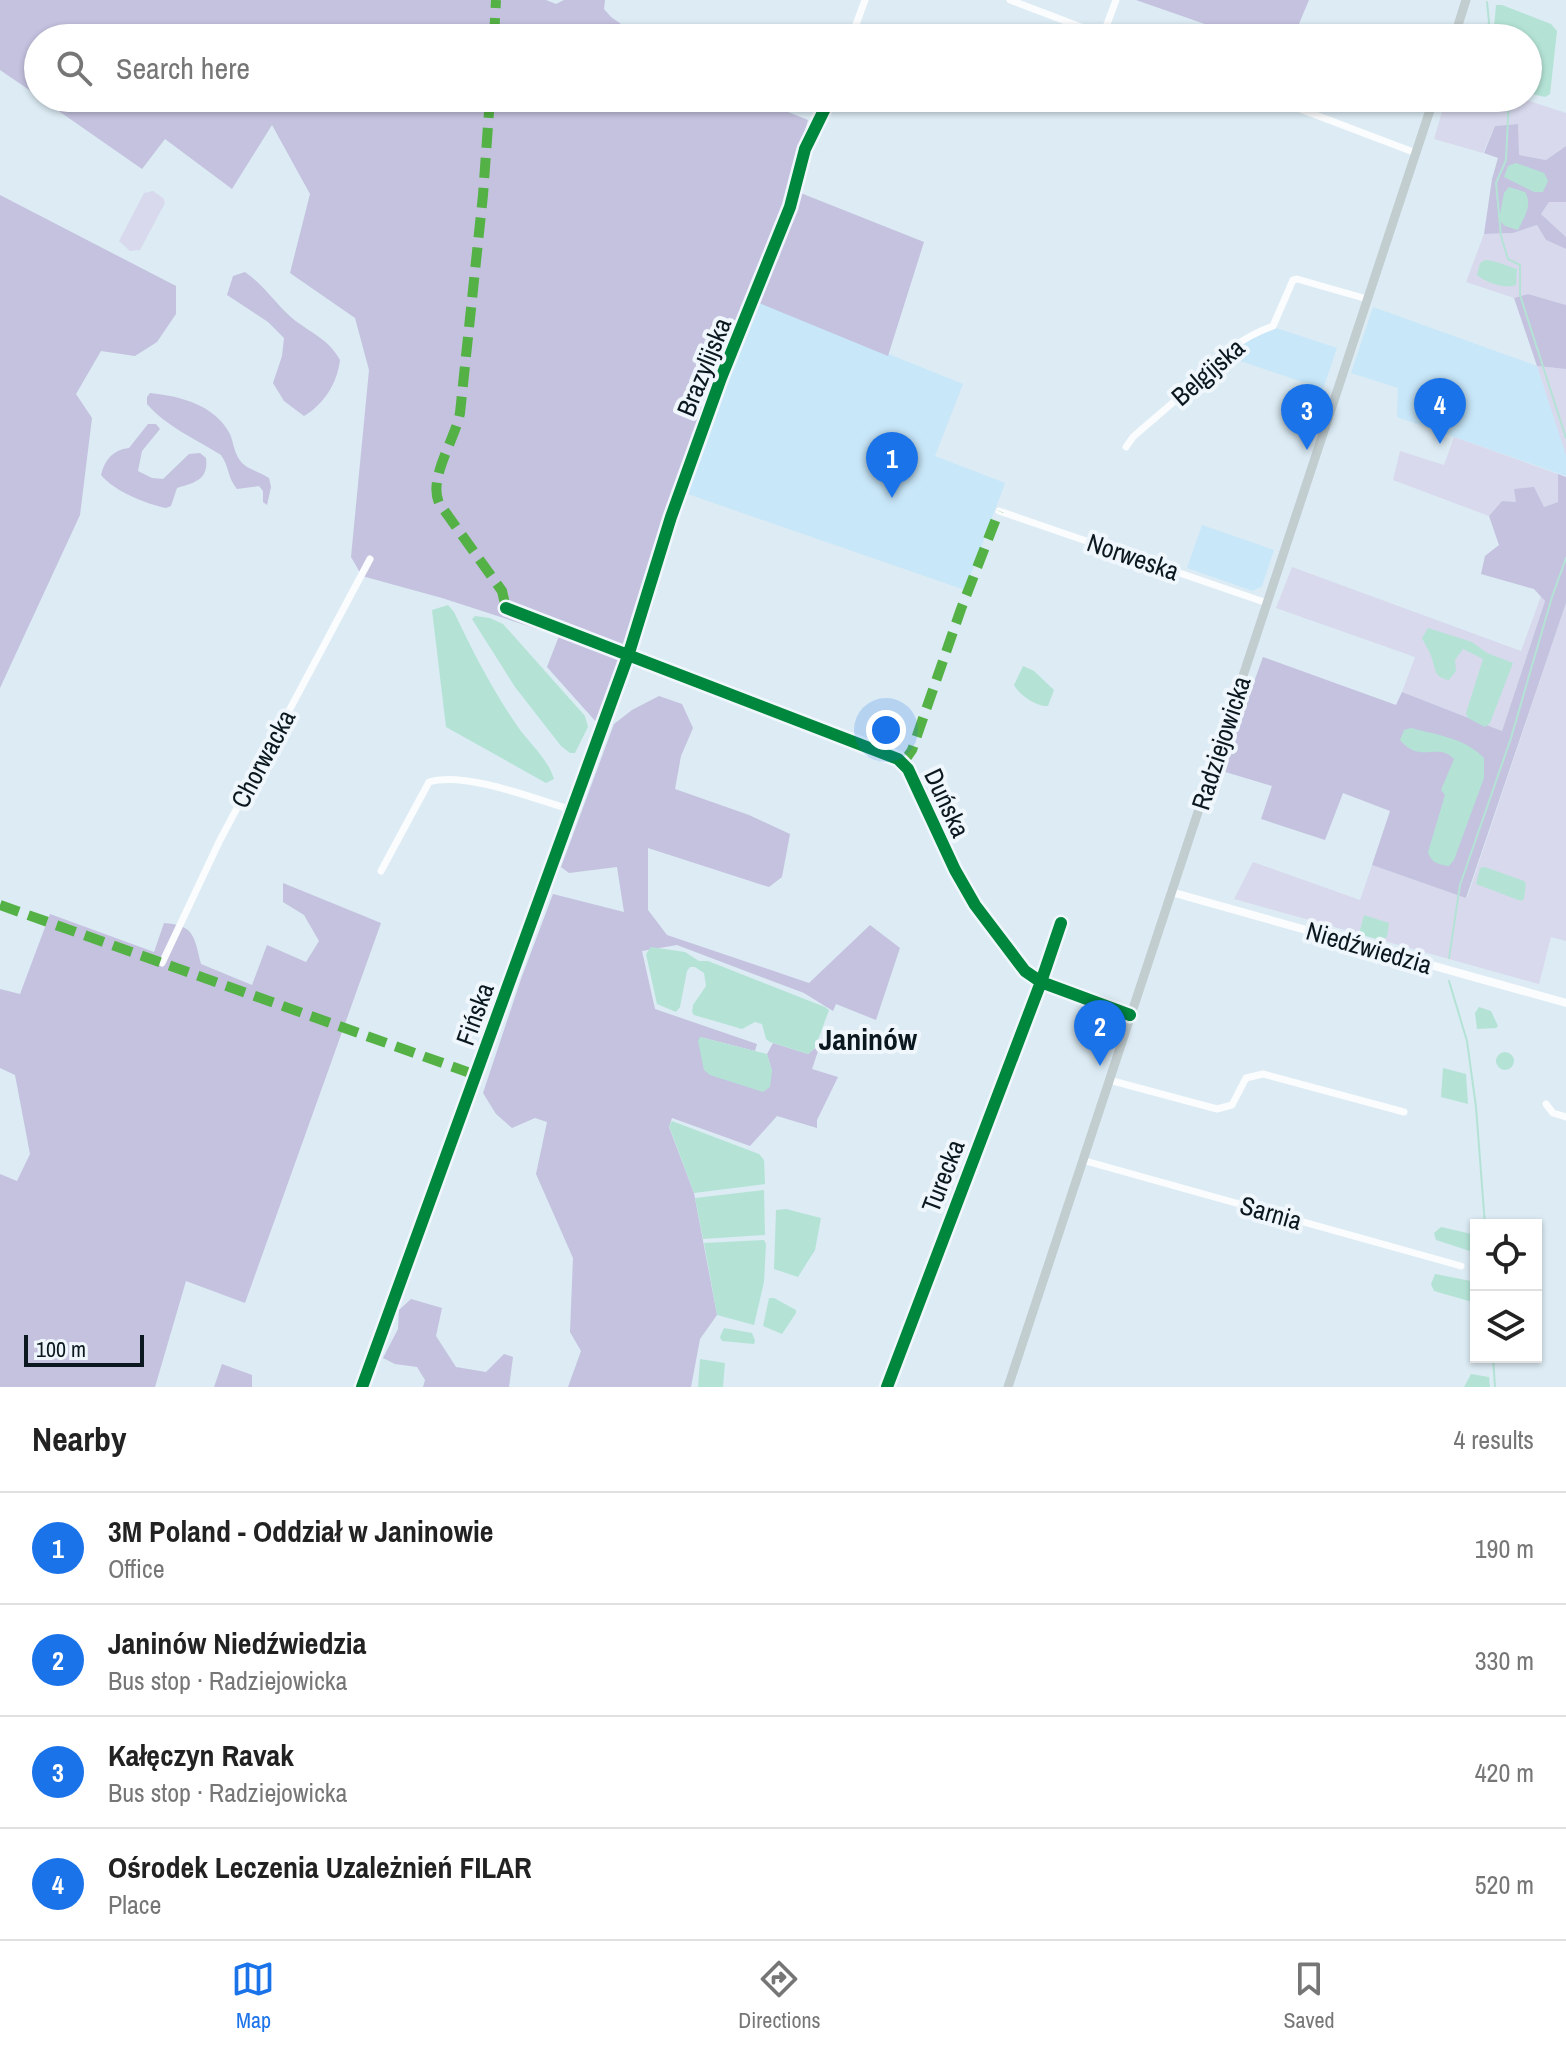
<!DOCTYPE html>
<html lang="en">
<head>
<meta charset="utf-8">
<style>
  :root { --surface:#fff; --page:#f2f2f2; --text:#222; --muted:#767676; --line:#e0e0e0; --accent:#1a73e8 }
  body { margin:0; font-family:"Archivo Narrow",sans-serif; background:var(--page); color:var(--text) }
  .controls { position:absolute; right:24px; bottom:24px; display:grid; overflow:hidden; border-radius:0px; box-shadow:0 2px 6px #0004 }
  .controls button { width:72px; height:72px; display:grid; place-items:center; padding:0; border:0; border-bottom:2px solid var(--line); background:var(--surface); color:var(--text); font:40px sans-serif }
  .scale { position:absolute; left:24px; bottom:20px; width:120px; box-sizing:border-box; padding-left:8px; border:4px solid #0b181f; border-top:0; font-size:22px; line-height:28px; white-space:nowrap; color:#0b181f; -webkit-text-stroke:6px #f0f7fc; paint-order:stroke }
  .you { position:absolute; left:886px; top:730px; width:28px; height:28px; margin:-20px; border:6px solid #fff; border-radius:50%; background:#1a73e8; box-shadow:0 0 0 12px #1a73e833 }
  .badge { display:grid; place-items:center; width:52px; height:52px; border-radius:50%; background:var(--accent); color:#fff; font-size:26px; font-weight:700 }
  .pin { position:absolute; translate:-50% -66px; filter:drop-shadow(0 2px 4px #0008) }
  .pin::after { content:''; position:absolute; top:42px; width:28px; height:24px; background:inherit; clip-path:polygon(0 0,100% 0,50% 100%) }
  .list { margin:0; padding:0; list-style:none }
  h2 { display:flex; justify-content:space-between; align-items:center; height:104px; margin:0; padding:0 32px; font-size:34px }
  h2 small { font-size:26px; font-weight:400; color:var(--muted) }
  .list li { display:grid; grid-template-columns:52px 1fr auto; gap:24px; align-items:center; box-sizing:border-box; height:112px; padding:0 32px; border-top:2px solid var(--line) }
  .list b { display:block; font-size:30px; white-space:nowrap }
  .list p { margin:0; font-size:26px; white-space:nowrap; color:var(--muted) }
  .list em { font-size:26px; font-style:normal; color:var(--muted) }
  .icon { flex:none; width:44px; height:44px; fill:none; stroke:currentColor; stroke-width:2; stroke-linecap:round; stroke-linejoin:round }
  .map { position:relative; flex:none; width:1566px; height:1387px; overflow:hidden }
  .search { position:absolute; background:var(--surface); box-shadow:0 2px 6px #0004; left:24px; right:24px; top:24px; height:88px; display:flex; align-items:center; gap:20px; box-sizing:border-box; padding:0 28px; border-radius:44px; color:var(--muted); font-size:30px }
  .sheet { height:552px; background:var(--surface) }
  nav { display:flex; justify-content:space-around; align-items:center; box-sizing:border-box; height:112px; border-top:2px solid var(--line); background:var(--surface); font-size:22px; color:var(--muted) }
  nav a { display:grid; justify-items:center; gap:4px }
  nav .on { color:var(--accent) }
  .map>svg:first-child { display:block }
  .built { fill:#c8e7f9 }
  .green { fill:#d8d9ed }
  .forest { fill:#c4c2df }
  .water { fill:#b4e3d6 }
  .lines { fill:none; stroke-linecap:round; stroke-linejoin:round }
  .stream { stroke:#b4e3d6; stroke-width:2 }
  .minor { stroke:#fafcfd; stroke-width:7 }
  .tertiary { stroke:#fafcfd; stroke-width:8 }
  .secondary { stroke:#c2cdd0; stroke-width:9 }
  .quiet { stroke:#54b145; stroke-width:10; stroke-dasharray:20 10; stroke-linecap:butt }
  .cycleway-casing { stroke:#f0f7fc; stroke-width:17 }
  .cycleway { stroke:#00873e; stroke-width:12 }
  .labels { text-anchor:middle; stroke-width:8; stroke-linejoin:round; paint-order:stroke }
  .street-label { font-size:26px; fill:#0b181f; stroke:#f0f7fc }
  .quarter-label { font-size:30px; font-weight:bold; fill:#0b181f; stroke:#f0f7fc }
</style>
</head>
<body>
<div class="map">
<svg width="1566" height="1387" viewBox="0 0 1566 1387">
  <rect width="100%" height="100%" fill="#dcebf4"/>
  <path class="built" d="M747,297L963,384L935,456L1005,483L965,590L679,491Z
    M1373,307L1537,366L1566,454V476L1397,417L1398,388L1351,373Z
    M1276,328L1337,348L1323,389L1226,356L1244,342Z
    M1202,525L1274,550L1262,586L1253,591L1187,568Z"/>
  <path class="green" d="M1446,98H1520L1566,113V146L1546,160L1519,155L1517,124L1495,126L1483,153L1434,139Z
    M153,191L163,198L165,203L140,250L130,251L119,241L144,193Z
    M1549,202H1566V237L1541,214Z
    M1537,225L1546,240L1566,249V305L1528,294L1514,298L1466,282L1484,234L1513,233Z
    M1537,366L1566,369V455Z
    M1454,437L1558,474V502L1544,507L1515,489L1517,503L1502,501L1489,516L1393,480L1400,451L1444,465Z
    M1292,567L1521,651L1541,596L1545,601L1502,731L1402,692L1415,657L1276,608Z
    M1566,603V941L1551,937L1539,984L1234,899L1253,862L1360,900L1372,865L1467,898Z"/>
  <path class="forest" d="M0,0H546L556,4L564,0H605L604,9L611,17L641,38H38V96L0,70Z
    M1136,0H1309L1293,38H1245Z
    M40,98H753L808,120L788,188L924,242L888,356L747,298L597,723L547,667L559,636L442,598L362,576L351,557L369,370L355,318L290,273L310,194L272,125L232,189L165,139L142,169Z
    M1518,124L1519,155L1546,160L1566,146V202H1549L1541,214L1566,237V249L1546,240L1537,225L1513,233L1484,234L1492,179L1498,158L1484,153L1495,126Z
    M0,195L176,286V314L157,342L135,356L101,351L76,394L92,418L80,515L0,688Z
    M245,272C263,284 275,303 292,318C310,333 328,338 340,360C337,384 324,404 304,416L284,401L273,383L282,356L284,338L268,322L227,295L233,276Z
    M1528,294L1566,305V369L1537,366L1514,298Z
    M150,393C180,396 215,405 230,434C234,444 234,454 242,463C249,470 261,472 269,478L271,487L267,505L263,502V491L259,486L237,489C228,479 229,466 221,455C196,439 167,427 147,404V397Z
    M148,424H156L160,429L142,451L138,471L152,478L163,479L189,454L200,453L206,458C209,480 194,483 177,488L171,506L166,508C146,504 114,491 101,475C105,459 113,450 129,448Z
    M1558,474L1566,477V603L1466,898L1372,865L1390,811L1343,793L1325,840L1261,819L1272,786L1222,771L1263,657L1396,705L1402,692L1502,731L1545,601L1534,589L1481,574L1485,556L1499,545L1489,516L1502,501L1516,502L1514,489L1534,487L1544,507L1558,502Z
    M659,696L682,704L693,728L681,756L675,789L749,815L790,834L782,877L769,887L648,848V910L667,935L809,983L870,925L900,948L876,1020L836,1004L833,1011L804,993L677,945L642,951L655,1009L757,1044L755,1051L700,1037L772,1071L767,1054L773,1043L808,1054L815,1048L818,1051L812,1069L838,1077L817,1120V1128L777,1116L750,1146L672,1118L669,1127L694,1193L717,1315L700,1339L691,1387H568L581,1351L570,1332L573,1258L536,1174L547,1122L535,1118L512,1128L496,1114L483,1093L521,979L553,894L624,912L617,867L569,873L561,867L614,724L632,710Z
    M283,883L381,923L245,1303L186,1281L155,1387H0V1174L17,1181L30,1154L15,1075L0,1068V989L20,994L50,914L154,952L164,923C195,925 194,937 201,964L252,985L267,945L306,962L319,941L304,915L283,902Z
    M411,1299L442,1308L436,1336L456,1367L486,1372L504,1354L513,1357L509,1387H423L425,1380L417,1367L395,1364L383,1358L398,1329L399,1310Z
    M222,1364L252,1375V1387H214Z"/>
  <path class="water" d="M1496,5H1502L1551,24L1557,31L1550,94L1545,97L1528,93V38H1493Z
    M1516,163L1544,173L1548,181L1543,192H1534L1504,177L1508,166Z
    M1509,187L1525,192C1533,205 1524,217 1518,230L1505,226L1499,220L1504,193Z
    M1485,260C1498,261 1506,266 1517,269L1516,285C1506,289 1486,283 1477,275L1480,263Z
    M448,605L454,612C473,652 493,691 518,727C530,744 548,759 554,779L546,783L446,727L432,610Z
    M475,616L490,618L503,624L585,716L588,727L575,753H570L561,746L515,687L472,619Z
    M1428,628L1472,642L1487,653L1513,663L1490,723L1485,727L1468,718L1466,713L1483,659L1463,649L1455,660L1456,671L1449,680C1434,677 1436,671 1432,659C1430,651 1425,645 1422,638Z
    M1023,666L1034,671L1054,690L1048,706C1037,707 1019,695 1014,685Z
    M1411,728C1437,735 1465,738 1484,758V778L1454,860L1449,866C1437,864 1432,863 1428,852L1445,795L1441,790L1454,759C1438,741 1421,765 1400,740L1404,730Z
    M1485,867L1524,881L1526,884L1524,899L1521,901L1476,884L1480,868Z
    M1364,915L1389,923L1387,937L1380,940L1359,934Z
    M651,947L685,952L699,961H708L825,1007L829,1010L815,1048L808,1054L770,1042L766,1039L762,1024L755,1022L742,1029L694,1015L692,1012L693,1005L706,986L704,973L695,967H690L687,971L680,1007L676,1012L657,1004L646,954Z
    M1479,1007L1491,1011L1498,1026L1496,1028L1477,1029L1475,1013Z
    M700,1037L767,1054L772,1071L770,1087L763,1092L710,1075L704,1070L698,1041Z
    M1496 1061a9 9 0 1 1 18 0a9 9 0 1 1-18 0Z
    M1443,1068L1466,1074L1468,1104L1441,1097Z
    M672,1121L759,1154L764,1160L765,1184L694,1193L669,1126Z
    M764,1190L765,1235L703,1239L695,1198Z
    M786,1209L821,1218L815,1250L798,1277L774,1269L776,1210Z
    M1441,1227L1476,1235V1253L1436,1240L1434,1233Z
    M764,1240L766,1244L764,1282L754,1325L717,1315L704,1243Z
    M1435,1274L1476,1282V1303L1434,1291L1431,1284Z
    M769,1298H774L796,1310V1313L782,1334L763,1326Z
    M724,1328L752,1333L755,1341L754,1344L722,1341L720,1337Z
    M700,1359L725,1363L723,1387H698Z
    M1471,1374L1489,1377L1490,1387H1464Z"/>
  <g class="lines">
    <path class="stream" d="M1486,38L1489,22L1487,2
      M1509,98L1506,160L1496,183L1501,236L1508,259L1520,265V295L1566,438
      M1449,958L1460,885L1511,738L1552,597L1566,558
      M1449,981L1467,1041L1476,1107L1485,1225
      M1493,1357L1495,1387"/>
    <path class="minor" d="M1010,0L1110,38
      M1103,35L1116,0
      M851,38L865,0
      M1271,98L1416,153
      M1126,447L1133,437C1151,421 1171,405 1189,388C1218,360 1234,340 1273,326L1293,280L1297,279L1367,299
      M999,511L1267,603
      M506,608L898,759L908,769L955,870L975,905L1025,971L1041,982L1130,1015
      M381,871L429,782C465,771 535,799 572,810
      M162,963L220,840L370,559
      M1109,1080L1217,1109L1232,1105L1246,1078L1263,1074L1404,1112
      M1546,1104L1553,1113L1566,1117
      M1082,1160L1461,1266
      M362,1387L628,656L671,517L721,378L790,207L805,149L830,98
      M887,1387L1041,982L1061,923"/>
    <path class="tertiary" d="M1171,892L1566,1003"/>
    <path class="secondary" d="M1454,38L1466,0
      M1008,1387L1434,98"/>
    <path class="quiet" d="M494,38L496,0
      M490,98L483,195L460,413C455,440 428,478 439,503L502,591L506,608
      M903,763L912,750L961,609L999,511
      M0,905L476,1075"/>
    <g class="cycleway-casing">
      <path id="cycleway" d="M506,608L898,759L908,769L955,870L975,905L1025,971L1041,982L1130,1015
        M362,1387L628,656L671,517L721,378L790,207L805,149L830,98
        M887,1387L1041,982L1061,923"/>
    </g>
    <use href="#cycleway" class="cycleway"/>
  </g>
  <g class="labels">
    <g class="street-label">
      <text transform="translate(704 367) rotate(-68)" y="9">Brazylijska</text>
      <text transform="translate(1208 372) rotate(-41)" y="9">Belgijska</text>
      <text transform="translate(1133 557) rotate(19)" y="9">Norweska</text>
      <text transform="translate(1221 743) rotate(-72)" y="9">Radziejowicka</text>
      <text transform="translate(263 759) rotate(-62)" y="9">Chorwacka</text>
      <text transform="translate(947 803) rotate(65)" y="9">Duńska</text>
      <text transform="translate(1369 948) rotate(16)" y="9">Niedźwiedzia</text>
      <text transform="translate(475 1014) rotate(-70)" y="9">Fińska</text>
      <text transform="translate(943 1176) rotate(-69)" y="9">Turecka</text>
      <text transform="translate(1271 1213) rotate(16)" y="9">Sarnia</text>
    </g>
    <g class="quarter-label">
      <text x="868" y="1050">Janinów</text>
    </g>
  </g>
</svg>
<div class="controls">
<button><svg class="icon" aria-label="locate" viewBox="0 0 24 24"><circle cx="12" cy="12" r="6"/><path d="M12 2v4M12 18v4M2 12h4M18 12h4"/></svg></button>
<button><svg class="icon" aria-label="layers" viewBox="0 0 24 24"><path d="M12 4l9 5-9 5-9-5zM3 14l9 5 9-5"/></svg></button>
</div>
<div class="scale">100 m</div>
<div class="you"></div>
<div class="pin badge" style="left:892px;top:498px">1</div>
<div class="pin badge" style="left:1100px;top:1066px">2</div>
<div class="pin badge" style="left:1307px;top:450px">3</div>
<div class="pin badge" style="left:1440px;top:444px">4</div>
<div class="search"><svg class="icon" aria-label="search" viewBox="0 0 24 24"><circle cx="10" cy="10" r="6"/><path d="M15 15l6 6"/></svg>Search here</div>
</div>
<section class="sheet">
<h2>Nearby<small>4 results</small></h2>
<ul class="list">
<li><span class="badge">1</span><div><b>3M Poland - Oddział w Janinowie</b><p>Office</p></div><em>190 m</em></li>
<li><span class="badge">2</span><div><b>Janinów Niedźwiedzia</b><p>Bus stop · Radziejowicka</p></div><em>330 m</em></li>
<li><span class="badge">3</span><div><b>Kałęczyn Ravak</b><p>Bus stop · Radziejowicka</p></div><em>420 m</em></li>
<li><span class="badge">4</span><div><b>Ośrodek Leczenia Uzależnień FILAR</b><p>Place</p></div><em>520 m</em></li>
</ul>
</section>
<nav>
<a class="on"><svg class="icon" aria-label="map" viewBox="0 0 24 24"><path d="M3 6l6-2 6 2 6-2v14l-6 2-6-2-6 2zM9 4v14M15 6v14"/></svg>Map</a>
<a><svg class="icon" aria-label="directions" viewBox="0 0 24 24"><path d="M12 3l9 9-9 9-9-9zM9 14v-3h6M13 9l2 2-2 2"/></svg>Directions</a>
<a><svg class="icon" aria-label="saved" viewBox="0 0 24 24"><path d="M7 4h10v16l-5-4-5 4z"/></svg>Saved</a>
</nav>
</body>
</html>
